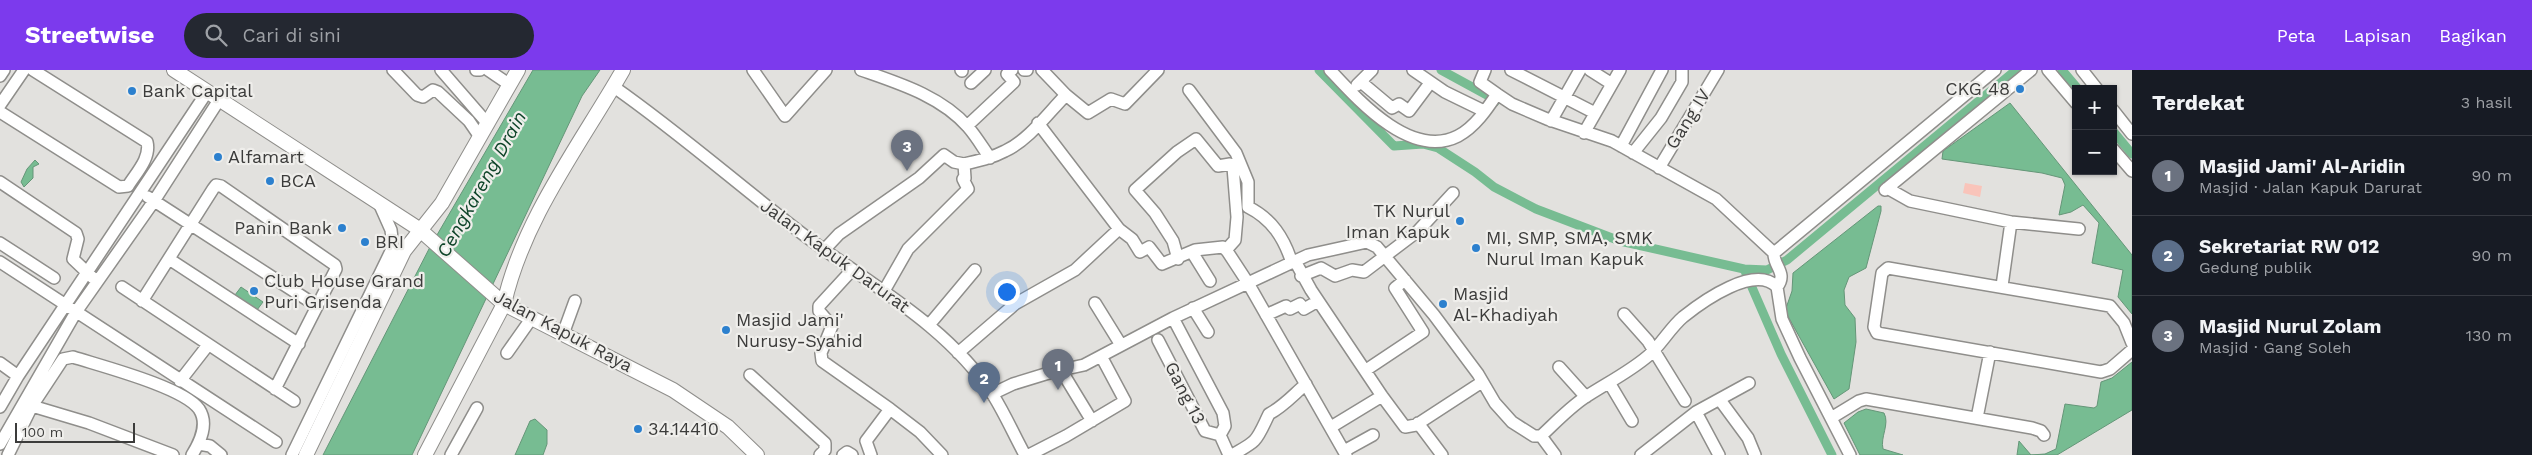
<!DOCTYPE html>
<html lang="id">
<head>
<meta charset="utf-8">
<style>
  :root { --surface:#171b24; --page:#242831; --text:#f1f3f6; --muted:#9ea1a6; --line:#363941; --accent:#7c3aed }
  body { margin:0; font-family:"Work Sans",sans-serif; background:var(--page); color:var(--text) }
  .controls { position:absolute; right:15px; top:15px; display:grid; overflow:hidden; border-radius:0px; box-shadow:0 1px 4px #0004 }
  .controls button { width:45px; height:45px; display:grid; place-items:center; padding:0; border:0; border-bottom:1px solid var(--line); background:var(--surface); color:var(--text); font:25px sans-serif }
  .scale { position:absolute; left:15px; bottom:12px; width:120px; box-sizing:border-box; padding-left:5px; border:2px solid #3c3c3b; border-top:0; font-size:14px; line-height:18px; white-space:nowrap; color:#3c3c3b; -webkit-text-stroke:4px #efeeeb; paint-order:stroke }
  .you { position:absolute; left:1006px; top:221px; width:18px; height:18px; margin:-12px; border:4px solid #fff; border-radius:50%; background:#1a73e8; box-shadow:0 0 0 8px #1a73e833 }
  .badge { display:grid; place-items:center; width:32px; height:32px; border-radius:50%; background:var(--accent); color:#fff; font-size:16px; font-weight:700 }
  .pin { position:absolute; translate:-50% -41px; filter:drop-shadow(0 1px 2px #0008) }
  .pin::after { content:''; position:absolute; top:26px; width:18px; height:15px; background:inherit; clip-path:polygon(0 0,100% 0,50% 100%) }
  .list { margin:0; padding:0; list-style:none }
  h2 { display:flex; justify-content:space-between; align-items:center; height:65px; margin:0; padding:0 20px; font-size:21px }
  h2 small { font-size:16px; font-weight:400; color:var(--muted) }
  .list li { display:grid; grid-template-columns:32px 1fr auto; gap:15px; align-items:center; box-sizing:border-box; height:80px; padding:0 20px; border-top:1px solid var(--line) }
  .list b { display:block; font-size:19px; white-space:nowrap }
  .list p { margin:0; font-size:16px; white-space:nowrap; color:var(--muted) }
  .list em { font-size:16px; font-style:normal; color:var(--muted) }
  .icon { flex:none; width:28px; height:28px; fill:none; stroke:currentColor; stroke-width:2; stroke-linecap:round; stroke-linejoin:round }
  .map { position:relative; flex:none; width:2132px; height:385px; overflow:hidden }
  header { display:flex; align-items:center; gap:30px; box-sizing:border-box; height:70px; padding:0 25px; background:var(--accent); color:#fff }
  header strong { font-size:24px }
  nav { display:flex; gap:28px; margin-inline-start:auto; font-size:18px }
  .search { width:350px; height:45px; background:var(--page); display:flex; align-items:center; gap:12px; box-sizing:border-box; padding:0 18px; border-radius:28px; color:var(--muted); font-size:19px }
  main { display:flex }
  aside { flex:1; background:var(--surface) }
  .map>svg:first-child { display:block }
  .green { fill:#f9c4ba }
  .water { fill:#77bc92; stroke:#659678 }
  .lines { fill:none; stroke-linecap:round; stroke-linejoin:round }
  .canal { stroke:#77bc92; stroke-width:9 }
  .minor-casing { stroke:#8f8e8b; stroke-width:14 }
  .major-casing { stroke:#8f8e8b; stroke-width:16 }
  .minor { stroke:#fff; stroke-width:11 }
  .major { stroke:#fff; stroke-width:14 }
  .poi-dot { fill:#2c80ce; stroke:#efeeeb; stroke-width:2 }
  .labels { text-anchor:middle; stroke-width:4.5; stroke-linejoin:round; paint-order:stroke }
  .poi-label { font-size:18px; fill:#3c3c3b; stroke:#efeeeb; text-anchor:start }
  .street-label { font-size:18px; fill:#3c3c3b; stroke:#efeeeb }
  .water-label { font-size:19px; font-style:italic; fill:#0e4429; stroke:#efeeeb }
</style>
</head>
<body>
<header>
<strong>Streetwise</strong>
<div class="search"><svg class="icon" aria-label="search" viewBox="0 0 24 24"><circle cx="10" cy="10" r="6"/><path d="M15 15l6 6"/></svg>Cari di sini</div>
<nav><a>Peta</a><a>Lapisan</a><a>Bagikan</a></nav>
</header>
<main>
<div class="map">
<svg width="2132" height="385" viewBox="0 0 2132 385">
  <rect width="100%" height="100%" fill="#e2e1de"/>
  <path class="green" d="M1965,113L1982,116L1980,127L1963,123Z"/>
  <path class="water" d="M533,0H600L582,26L412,385H323L430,177Z
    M2010,33L2132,185V244L2118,227L2123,200L2092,193L2099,153L2083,135L2071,142L2059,145L2065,115L2062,108L2042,103L1942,89L1943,81Z
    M35,90L39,94L33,97V108L24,117L21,112L27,99Z
    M1878,136H1881V141L1866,198L1849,207L1844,220L1845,235L1855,248L1856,272L1849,319L1834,329L1785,241L1792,221L1793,203Z
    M241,217L263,232L257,240L235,225Z
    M2132,292V340L2057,385H2017L2019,371L2031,385L2045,384L2056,379L2065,334L2094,338L2097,336L2101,312L2112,308Z
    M1866,339L1884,343C1890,354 1880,367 1883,379L1903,385H1860L1844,353L1858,342Z
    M535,349L547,360V374L543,385H515L530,351Z"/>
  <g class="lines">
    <path class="canal" d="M1319,0L1394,76L1423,74L1438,78L1475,102L1494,117L1536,139L1620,171L1744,199L1781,284L1832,385
      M1441,0L1496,30L1495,32
      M2062,0L2078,19
      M2113,61L2132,84
      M1744,199L1767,200L1787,190L2016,0"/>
    <g class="minor-casing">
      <path id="minor" d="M393,0L417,25L423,27L433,20L438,22L469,51L480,67
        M441,0L488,54
        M476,0H480
        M488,0L510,15
        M753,0L785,46L826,0
        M861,0C898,13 941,26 968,57C976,66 983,78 990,88
        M961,0L962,1
        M1024,0H1027
        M1042,0L1066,25L1088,43L1111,29L1125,34L1158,0
        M1330,0C1358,30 1411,90 1458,66C1475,57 1487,39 1497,24L1512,34L1547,49L1612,71L1716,129L1774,183
        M1413,0L1445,22L1484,41
        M1485,0L1480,12L1497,24
        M1511,0L1595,43
        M1590,0L1612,14
        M2048,0L2076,33
        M2082,0L2097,19
        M0,6L4,0
        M1361,12L1392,38L1399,34L1409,41L1430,13
        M971,13L985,0
        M1357,15L1372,0
        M614,17C677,61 735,112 796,159C863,211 945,252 993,325C1005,344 1014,365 1025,385
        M1189,20L1236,83L1248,112V137C1272,149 1284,168 1292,193
        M0,35L24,0
        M2113,40L2132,64
        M0,42L119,117L128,116C136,103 151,88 147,72L33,0
        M1551,51L1580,0
        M1038,53L1119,159L1132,169L1140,182L1149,177L1162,194L1195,180L1223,177L1227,181L1248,213L1346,385
        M967,56L1014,12L1007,4L1012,0
        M1584,63L1620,0
        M1621,76L1662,0
        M2113,79L2132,101
        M1633,83L1661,48L1682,12V0
        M1659,98L1718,0
        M0,112L76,163L78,169L73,189L93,208
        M1887,118L1910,131L2011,152L2079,159
        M1885,120L2031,0
        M148,127L317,236
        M0,173L54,208
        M824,180L839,164L919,108L944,85L954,92L964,94
        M1192,182L1210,211
        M169,189L299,274
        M1178,189L1173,171L1155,143L1135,120L1177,82L1196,69L1218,96L1230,94L1233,97L1237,147L1235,170L1226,180
        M1295,191L1311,220L1382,326L1405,357L1416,355L1482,312
        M0,192L276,372
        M852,200L819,236V241L832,256L821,283L822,291L890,339
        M1301,206L1321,198L1335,206L1352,200L1364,202L1418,161L1453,123
        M2002,216L2011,152
        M122,217L294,331
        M1777,217C1788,203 1773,196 1774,183L1995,0
        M884,221L908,179L968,119L963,109L965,108L964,94C978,91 992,88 1005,81C1029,70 1048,43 1066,25
        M142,231L213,119L216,115L221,116L335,195L336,199L275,319
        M1095,233L1121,275
        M1193,238L1208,262
        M1624,244L1648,271L1685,331
        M1266,245L1286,236L1290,239L1300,234L1304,239L1318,231
        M1173,248L1223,343L1225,356L1220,365L1229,385
        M929,255L975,200
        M563,264L575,231
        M1158,270L1205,361L1220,365
        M2132,273L2124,253L2110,236L1888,198L1882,203L1874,257L1877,263L2101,302L2110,299L2132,280
        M507,283L531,249
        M958,283L1015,234L1075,200L1119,159
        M0,293L18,306
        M1559,297L1586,327
        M1061,300L1092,351
        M1366,300L1423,262L1395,218L1405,210
        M750,305L825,373V380L820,385
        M180,311L208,275
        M1610,314L1632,351
        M992,324L1013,314L1052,302L1084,295L1173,248L1295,191L1308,185L1367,172L1377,177L1434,245L1478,304L1495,333L1512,352L1534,366H1541L1555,385
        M1720,330L1748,368L1755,385
        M32,336L89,353L173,385
        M0,337L18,306L207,22
        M1696,342L1719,385
        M1831,348L1859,331L1866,329L2032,358L2041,361L2044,365
        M1977,348L1990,282
        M1418,353L1442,385
        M1331,357L1382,326
        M1541,366C1555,353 1568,339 1584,328C1605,314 1628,303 1648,286C1661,275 1670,258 1683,247C1703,231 1755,194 1777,217L1782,249L1800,288L1850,385
        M0,374L76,242L154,131L219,30
        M199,374L210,376L221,385
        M1344,381L1373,365
        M8,385L32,336L63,289L73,287C101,296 183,317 199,339C209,354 200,372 192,385
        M292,385L393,177L391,160L379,133
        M451,385L477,338
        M843,385L847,382L852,385
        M871,385L866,371L890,339L920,362L942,385
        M1029,385L1066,366L1125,331L1101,286
        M1232,385C1259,370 1256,371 1269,344C1284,336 1293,325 1306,314
        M1641,385L1696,342L1749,313"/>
    </g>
    <g class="major-casing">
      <path id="major" d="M174,0L419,159L504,234L673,320L728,357L757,385
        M306,385L404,181L442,133L518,0
        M425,385L504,234C523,149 580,75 623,0"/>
    </g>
    <use href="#minor" class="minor"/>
    <use href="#major" class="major"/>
  </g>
  <g class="poi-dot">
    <circle cx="2020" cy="19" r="5"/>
    <circle cx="132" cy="21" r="5"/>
    <circle cx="218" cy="87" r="5"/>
    <circle cx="270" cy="111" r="5"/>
    <circle cx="1460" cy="151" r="5"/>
    <circle cx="342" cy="158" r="5"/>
    <circle cx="365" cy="172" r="5"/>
    <circle cx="1476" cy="178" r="5"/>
    <circle cx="254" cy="221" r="5"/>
    <circle cx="1443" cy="234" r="5"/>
    <circle cx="726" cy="260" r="5"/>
    <circle cx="638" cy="359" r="5"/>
  </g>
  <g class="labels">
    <g class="poi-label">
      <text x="2010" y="25" text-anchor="end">CKG 48</text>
      <text x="142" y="27">Bank Capital</text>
      <text x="228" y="93">Alfamart</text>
      <text x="280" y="117">BCA</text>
      <text x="1450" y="147" text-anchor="end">TK Nurul<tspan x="1450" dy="21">Iman Kapuk</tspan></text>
      <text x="332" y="164" text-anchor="end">Panin Bank</text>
      <text x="1486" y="174">MI, SMP, SMA, SMK<tspan x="1486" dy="21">Nurul Iman Kapuk</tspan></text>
      <text x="375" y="178">BRI</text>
      <text x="264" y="217">Club House Grand<tspan x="264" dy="21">Puri Grisenda</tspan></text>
      <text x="1453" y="230">Masjid<tspan x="1453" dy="21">Al-Khadiyah</tspan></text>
      <text x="736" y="256">Masjid Jami'<tspan x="736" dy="21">Nurusy-Syahid</tspan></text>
      <text x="648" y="365">34.14410</text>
    </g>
    <g class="street-label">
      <text transform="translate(1688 49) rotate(-58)" y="6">Gang IV</text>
      <text transform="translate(835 186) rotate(36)" y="6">Jalan Kapuk Darurat</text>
      <text transform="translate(563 261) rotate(28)" y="6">Jalan Kapuk Raya</text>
      <text transform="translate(1185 323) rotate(63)" y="6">Gang 13</text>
    </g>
    <g class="water-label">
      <text transform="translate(481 114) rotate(-61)" y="7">Cengkareng Drain</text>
    </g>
  </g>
</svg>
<div class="controls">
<button>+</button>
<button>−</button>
</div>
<div class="scale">100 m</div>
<div class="you"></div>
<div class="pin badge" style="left:1058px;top:320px;background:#6b7280">1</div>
<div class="pin badge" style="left:984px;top:333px;background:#5c6f8a">2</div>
<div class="pin badge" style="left:907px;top:101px;background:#6b7280">3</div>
</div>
<aside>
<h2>Terdekat<small>3 hasil</small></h2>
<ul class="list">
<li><span class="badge" style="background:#6b7280">1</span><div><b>Masjid Jami' Al-Aridin</b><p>Masjid · Jalan Kapuk Darurat</p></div><em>90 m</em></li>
<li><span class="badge" style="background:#5c6f8a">2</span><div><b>Sekretariat RW 012</b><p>Gedung publik</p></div><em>90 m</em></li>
<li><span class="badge" style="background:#6b7280">3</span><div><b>Masjid Nurul Zolam</b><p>Masjid · Gang Soleh</p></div><em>130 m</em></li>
</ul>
</aside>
</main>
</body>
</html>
